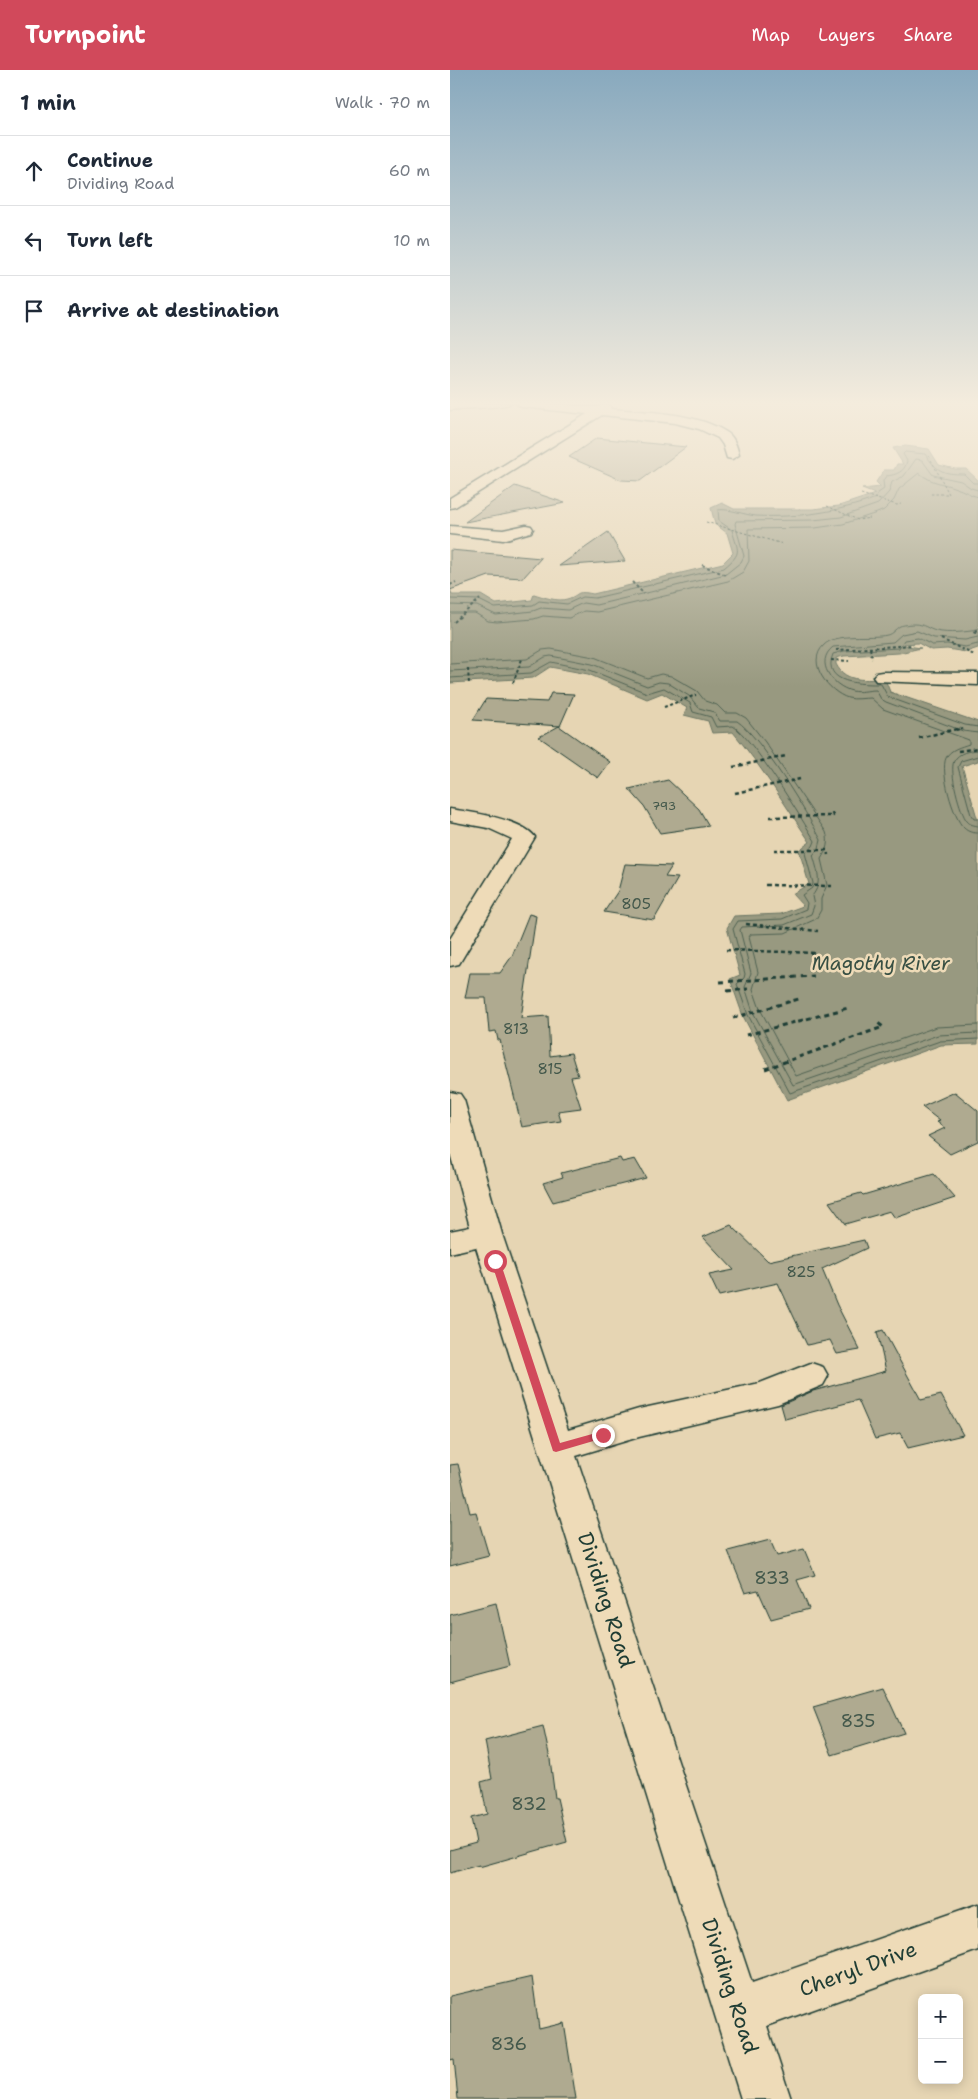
<!DOCTYPE html>
<html lang="en">
<head>
<meta charset="utf-8">
<style>
  :root { --surface:#fff; --page:#f6f6f7; --text:#1f2937; --muted:#747a83; --line:#e0e1e3; --accent:#d1495b }
  body { margin:0; font-family:"Shantell Sans",sans-serif; background:var(--page); color:var(--text) }
  .controls { position:absolute; right:15px; bottom:15px; display:grid; overflow:hidden; border-radius:8px; box-shadow:0 2px 12px #0003 }
  .controls button { width:45px; height:45px; display:grid; place-items:center; padding:0; border:0; border-bottom:1px solid var(--line); background:var(--surface); color:var(--text); font:25px sans-serif }
  .stop { position:absolute; width:15px; height:15px; margin:-11px; border:4px solid #d1495b; border-radius:50%; background:#fff }
  .stop.end { background:#d1495b; border-color:#fff; box-shadow:0 1px 5px #0008 }
  .list { margin:0; padding:0; list-style:none }
  h2 { display:flex; justify-content:space-between; align-items:center; height:65px; margin:0; padding:0 20px; font-size:21px }
  h2 small { font-size:16px; font-weight:400; color:var(--muted) }
  .list li { display:grid; grid-template-columns:32px 1fr auto; gap:15px; align-items:center; box-sizing:border-box; height:70px; padding:0 20px; border-top:1px solid var(--line) }
  .list b { display:block; font-size:19px; white-space:nowrap }
  .list p { margin:0; font-size:16px; white-space:nowrap; color:var(--muted) }
  .list em { font-size:16px; font-style:normal; color:var(--muted) }
  .icon { flex:none; width:28px; height:28px; fill:none; stroke:currentColor; stroke-width:2; stroke-linecap:round; stroke-linejoin:round }
  .map { position:relative; flex:none; width:528px; height:2029px; overflow:hidden }
  header { display:flex; align-items:center; gap:30px; box-sizing:border-box; height:70px; padding:0 25px; background:var(--accent); color:#fff }
  header strong { font-size:24px }
  nav { display:flex; gap:28px; margin-inline-start:auto; font-size:18px }
  main { display:flex }
  aside { flex:1; background:var(--surface) }
  .map>svg:first-child { display:block }
  .water { fill:#989980; stroke:#687462 }
  .lines { fill:none; stroke-linecap:round; stroke-linejoin:round }
  .shore { stroke:#4f6252; stroke-width:1 }
  .building { fill:#afaa90; stroke:#1f3d34 }
  .minor-casing { stroke:#1f3d34; stroke-width:3 }
  .path-far3 { stroke:#1f3d34; stroke-width:1; stroke-dasharray:2.5 2; stroke-linecap:butt }
  .path-far2 { stroke:#1f3d34; stroke-width:2; stroke-dasharray:3 2.5; stroke-linecap:butt }
  .path-far1 { stroke:#1f3d34; stroke-width:2.5; stroke-dasharray:4 3; stroke-linecap:butt }
  .path { stroke:#1f3d34; stroke-width:3; stroke-dasharray:5 4; stroke-linecap:butt }
  .minor { fill:#eedbb8; fill-rule:evenodd }
  .route { fill:#d1495b }
  .labels { text-anchor:middle; stroke-width:5; stroke-linejoin:round; paint-order:stroke }
  .far-number-label { font-size:12px; fill:#43584b }
  .number-label { font-size:15px; fill:#43584b }
  .near-number-label { font-size:18px; fill:#43584b }
  .water-label { font-size:19px; font-style:italic; fill:#374f43; stroke:#eedbb8 }
  .near-street-label { font-size:21px; fill:#1f3d34; stroke:#eedbb8 }
</style>
</head>
<body>
<header>
<strong>Turnpoint</strong>
<nav><a>Map</a><a>Layers</a><a>Share</a></nav>
</header>
<main>
<aside>
<h2>1 min<small>Walk · 70 m</small></h2>
<ul class="list">
<li><svg class="icon" aria-label="ahead" viewBox="0 0 24 24"><path d="M12 20V5M6 11l6-6 6 6"/></svg><div><b>Continue</b><p>Dividing Road</p></div><em>60 m</em></li>
<li><svg class="icon" aria-label="left" viewBox="0 0 24 24"><path d="M17 20v-9H6M10 6l-5 5 5 5"/></svg><div><b>Turn left</b></div><em>10 m</em></li>
<li><svg class="icon" aria-label="arrive" viewBox="0 0 24 24"><path d="M6 21V4h12l-3 4 3 4H6"/></svg><div><b>Arrive at destination</b></div></li>
</ul>
</aside>
<div class="map">
<svg width="528" height="2029" viewBox="0 0 528 2029">
  <rect width="100%" height="100%" fill="#e6d5b3"/>
  <filter id="ink" filterUnits="userSpaceOnUse"><feTurbulence type="fractalNoise" baseFrequency=".02" numOctaves="2"/><feDisplacementMap in="SourceGraphic" scale="10" xChannelSelector="R" yChannelSelector="G"/><feConvolveMatrix kernelMatrix="1 2 1 2 8 2 1 2 1" color-interpolation-filters="sRGB"/></filter>
  <g filter="url(#ink)">
    <path class="water" d="M455,376L479,379L489,395L505,399H516L528,410V578L516,582L497,579L481,580L468,573L454,574L457,576L471,578L449,583L394,586L386,588V594C396,614 417,609 435,609L440,622L528,652V691L512,696L528,751V974L491,975L337,1030L293,946L280,909L290,905L277,858L284,846L331,844L353,836L342,824L359,814L349,780L360,772C335,735 311,696 283,662L262,663L258,651L234,645L237,638L212,623L197,629L138,604L100,597L83,608L0,613V518L2,525H31L46,534L82,530L84,524C94,527 107,532 117,529C131,525 124,520 143,524L273,493L283,483L277,463L265,454L261,438L272,433L284,439H363L389,436L425,424L412,419L431,417L426,412L434,400H444L447,394H453L443,378Z"/>
    <g class="lines">
      <path class="shore" d="M0,529L29,530L45,538L83,535L89,531L117,534L132,527L145,528L274,498C293,482 288,482 282,460L269,451L268,440C278,438 295,445 306,446C346,448 389,442 426,428L428,423L434,419L433,411L436,406C446,405 455,402 457,391L453,384L455,382L475,384C487,401 492,404 514,404L523,413H528
        M0,535L27,536L46,545L83,541L91,538L118,540L133,533L146,535L276,504L291,492L294,486L285,454L286,451L363,450L391,447L428,434L439,422L442,412L454,406L466,389L472,390L483,405L511,411L521,418L528,420
        M0,543H25L38,551L47,552L84,549L93,546L119,548L134,541L147,542L278,511L293,502L299,491L298,459L365,458L393,454L427,443L434,440L444,430L449,419L469,403C484,414 490,412 506,418C514,420 519,425 528,427
        M528,560C515,562 499,564 486,561C478,559 474,554 465,554C460,554 453,555 450,556C445,559 442,564 437,565C420,569 387,562 374,575C355,593 379,622 398,628C405,630 414,628 421,628L433,639L519,670V674C511,677 500,679 496,688C490,701 503,748 514,758C518,762 523,763 528,763
        M528,567L515,570L484,568L467,561L452,564L443,572L383,577C364,592 382,616 402,621C409,623 418,620 426,620L431,629L436,632L513,661L528,663
        M528,574L515,577L497,574L482,575L468,568L454,570L449,578L394,581L383,584C371,615 413,614 431,614L438,627L515,655L528,657
        M0,594L77,589L92,580L101,579L144,587L197,608L211,604L221,606L247,621L255,631L267,635L275,643H287L296,648L315,672L376,762C379,772 377,780 371,789L377,815L371,829V840L366,849L335,863L301,864L299,867L308,902L303,919L310,939L346,1006L486,957L528,955
        M0,601L79,597L95,587L101,586L142,594L197,616L209,612L218,613L239,626L249,638L264,642L270,651H287C310,666 358,744 371,770L369,778L363,785C367,800 373,813 362,826L364,836L361,844L334,855L292,857L290,860L301,903L295,917L303,942L343,1015L488,965L528,963
        M0,608L81,603L101,592L140,600L197,623L214,618L240,633L243,642L261,647L266,657L283,656C302,667 352,749 365,771L363,776L355,783L363,813L362,818L352,825L357,833L356,839L332,849L288,851L283,859L295,904L294,908L287,914L298,945L340,1023L490,971L528,969
        M528,680C519,681 509,682 504,691C499,701 510,743 517,751C520,755 524,755 528,756
        M528,686L511,691L508,697L521,745L524,749H528"/>
    </g>
    <path class="building" d="M147,368L236,377L190,411L171,410L119,387Z
      M65,416L115,433L15,452Z
      M158,462L175,491L109,496Z
      M0,480L91,488L73,508L39,506L0,520Z
      M101,623L124,624L110,656L23,650L36,629L97,632Z
      M109,656L160,692L148,708L89,667Z
      M218,710L249,739L259,756L210,763L194,736L179,719Z
      M175,794L222,796L215,807L228,808L204,850L154,842L168,821Z
      M79,844L86,846L71,948L98,946L100,986L121,983L128,1006L121,1007L131,1038L108,1041L111,1051L72,1057L50,970H48L46,961L39,962L36,928H15L20,903H50L62,886Z
      M505,1022L528,1041V1071L500,1084L478,1066L495,1058L487,1052L490,1051L472,1037Z
      M170,1088L172,1092L185,1089L196,1108L103,1132L93,1113L113,1107L111,1103Z
      M484,1104L505,1128L445,1148L440,1141L395,1154L379,1132L411,1123L413,1125Z
      M281,1155L318,1191L414,1170L417,1178L372,1199L387,1235L410,1280L387,1284L380,1270L357,1275L328,1213L269,1226L259,1205L284,1200L253,1167Z
      M433,1260L471,1330L491,1325L513,1365L458,1378L450,1363L425,1369L408,1330L335,1349L331,1335L363,1321L436,1301L427,1262Z
      M8,1394L20,1443L26,1442L39,1486L0,1496V1395Z
      M320,1470L327,1486L354,1479L365,1505L347,1510L359,1539L321,1549L308,1520L295,1523L278,1481Z
      M46,1533L60,1596L0,1612V1545Z
      M433,1617L454,1663L382,1685L363,1637Z
      M93,1656L100,1689L105,1728H107L117,1772L29,1797V1795L0,1803V1780L26,1773L21,1748L37,1744L31,1712L42,1709L35,1671Z
      M82,1907L89,1959L114,1953L126,2029H8L4,1989L0,1990V1926Z"/>
    <g class="lines">
      <g class="minor-casing">
        <path id="minor" d="M0,333H61C56,338 11,338 0,340Z
          M66,333C92,331 118,335 144,337C150,337 153,334 159,335L161,339C196,342 245,342 276,362C284,366 287,377 289,385L282,389L277,388L273,375L268,368L249,359L225,353L152,345L5,437L0,438V428L137,344L72,337Z
          M76,455L81,456L83,459L81,462L53,470L0,464V456L53,460Z
          M432,602L528,603V615L426,611L423,607L426,603Z
          M0,739C21,742 72,749 85,767L12,889L9,894L0,896V869L62,769L38,758L0,751Z
          M0,1022L10,1024L14,1030L52,1164L118,1360L189,1339L310,1313L361,1293L373,1297L378,1306L373,1315L328,1334L189,1367L126,1386L302,1913L528,1834V1880L317,1956L341,2029H291L26,1177L0,1183V1161L20,1157L0,1083Z"/>
      </g>
      <path class="path-far3" d="M479,386L499,424H479
        M411,424L447,435L451,434
        M377,436L408,450L420,448
        M256,452L333,474"/>
      <path class="path-far2" d="M252,495L276,505
        M182,512L194,524
        M0,515L6,512
        M4,552L30,529
        M528,561L523,562L528,564
        M491,569L524,585
        M420,578L422,589
        M386,580L463,575
        M381,590L399,591
        M18,599L19,614
        M63,613L72,589
        M214,637L246,625
        M506,660L513,658"/>
      <path class="path-far1" d="M469,668L511,658
        M508,681L528,678
        M283,697L336,686
        M285,723L350,709
        M320,747L383,746L382,743
        M324,780H377L378,785
        M315,815L383,816
        M296,854L368,861
        M276,880L366,883"/>
      <path class="path" d="M270,912L364,906
        M277,921L298,919
        M283,948L352,928
        M296,965L398,938
        M315,999L433,957L428,953"/>
      <use href="#minor" class="minor"/>
    </g>
  </g>
  <linearGradient id="sky" x2="0" y2="1"><stop stop-color="#88a9be"/><stop offset="0.54" stop-color="#f4ecdd"/><stop offset="1" stop-color="#f4ecdd" stop-opacity="0"/></linearGradient>
  <rect width="528" height="617" fill="url(#sky)"/>
  <path class="route" d="M45,1188L50,1191L110,1373L153,1361L157,1362L158,1365L157,1367L106,1382L103,1381L41,1191Z"/>
  <g class="labels">
    <g class="far-number-label">
      <text x="214" y="740">793</text>
    </g>
    <g class="number-label">
      <text x="186" y="839">805</text>
      <text x="66" y="964">813</text>
      <text x="100" y="1004">815</text>
      <text x="351" y="1207">825</text>
    </g>
    <g class="near-number-label">
      <text x="322" y="1514">833</text>
      <text x="408" y="1657">835</text>
      <text x="79" y="1740">832</text>
      <text x="59" y="1980">836</text>
    </g>
    <g class="water-label">
      <text x="431" y="900">Magothy River</text>
    </g>
    <g class="near-street-label">
      <text transform="translate(156 1530) rotate(72)" y="7">Dividing Road</text>
      <text transform="translate(408 1899) rotate(-20)" y="7">Cheryl Drive</text>
      <text transform="translate(280 1916) rotate(72)" y="7">Dividing Road</text>
    </g>
  </g>
</svg>
<div class="controls">
<button>+</button>
<button>−</button>
</div>
<div class="stop" style="left:45px;top:1191px"></div>
<div class="stop end" style="left:153px;top:1365px"></div>
</div>
</main>
</body>
</html>
